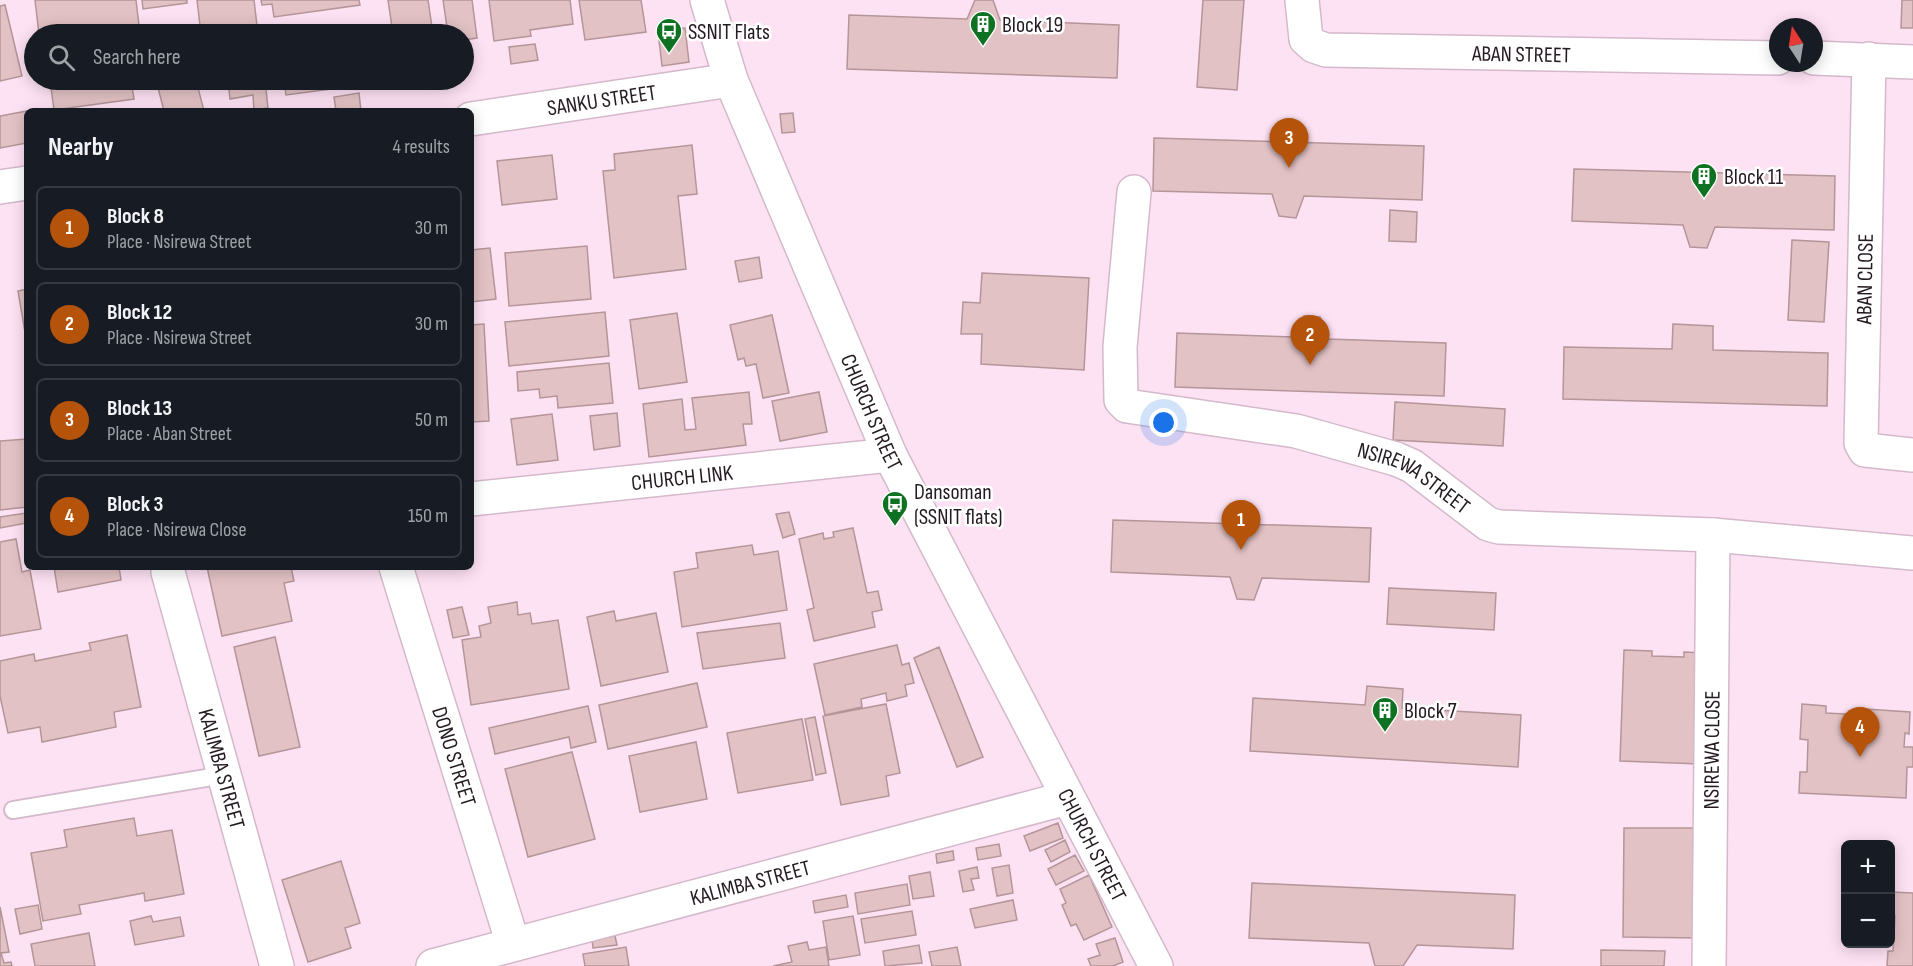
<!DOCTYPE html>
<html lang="en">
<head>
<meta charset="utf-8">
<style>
  :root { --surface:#171b24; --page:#242831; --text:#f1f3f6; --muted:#9ea1a6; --line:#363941; --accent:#b45309 }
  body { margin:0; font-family:"Sofia Sans Condensed",sans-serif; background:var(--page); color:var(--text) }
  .controls { position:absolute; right:18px; bottom:18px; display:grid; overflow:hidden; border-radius:9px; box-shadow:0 3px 15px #0003 }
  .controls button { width:54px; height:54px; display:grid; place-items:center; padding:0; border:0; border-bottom:2px solid var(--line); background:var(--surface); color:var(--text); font:30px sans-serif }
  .compass { position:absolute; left:1769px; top:18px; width:54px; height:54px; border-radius:50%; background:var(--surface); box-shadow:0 3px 15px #0003; rotate:348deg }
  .you { position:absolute; left:1164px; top:423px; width:21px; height:21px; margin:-15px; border:4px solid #fff; border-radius:50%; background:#1a73e8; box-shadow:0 0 0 9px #1a73e833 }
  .badge { display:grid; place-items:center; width:39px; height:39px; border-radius:50%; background:var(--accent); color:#fff; font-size:20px; font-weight:700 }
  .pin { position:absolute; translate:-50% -50px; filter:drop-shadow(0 2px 3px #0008) }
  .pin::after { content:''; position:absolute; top:32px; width:21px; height:18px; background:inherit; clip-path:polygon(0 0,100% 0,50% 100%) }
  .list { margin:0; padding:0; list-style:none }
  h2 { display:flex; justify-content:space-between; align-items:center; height:78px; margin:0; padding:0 24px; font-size:26px }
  h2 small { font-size:20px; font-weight:400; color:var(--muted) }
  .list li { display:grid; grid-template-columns:39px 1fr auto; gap:18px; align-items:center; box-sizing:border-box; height:84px; margin:0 12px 12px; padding:0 12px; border:2px solid var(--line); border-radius:9px }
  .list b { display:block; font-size:22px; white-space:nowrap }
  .list p { margin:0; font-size:20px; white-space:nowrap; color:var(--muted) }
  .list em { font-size:20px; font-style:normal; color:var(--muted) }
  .icon { flex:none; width:33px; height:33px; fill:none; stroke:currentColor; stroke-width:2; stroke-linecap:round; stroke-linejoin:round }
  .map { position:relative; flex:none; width:1913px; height:966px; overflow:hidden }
  .search { position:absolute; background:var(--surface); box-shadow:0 3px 15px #0003; left:24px; top:24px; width:450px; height:66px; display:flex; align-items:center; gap:15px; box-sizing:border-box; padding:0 21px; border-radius:33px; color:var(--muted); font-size:22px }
  .panel { position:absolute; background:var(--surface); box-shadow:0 3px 15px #0003; left:24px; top:108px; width:450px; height:462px; border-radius:9px }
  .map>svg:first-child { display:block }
  .building { fill:#e3c2c5; stroke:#b49598; stroke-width:1.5 }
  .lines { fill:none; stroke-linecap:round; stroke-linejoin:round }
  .service-casing { stroke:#d3b9ca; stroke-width:20 }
  .minor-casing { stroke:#d3b9ca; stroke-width:36 }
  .service { stroke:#fff; stroke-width:16 }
  .minor { stroke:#fff; stroke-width:33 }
  .labels { text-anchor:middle; stroke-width:5; stroke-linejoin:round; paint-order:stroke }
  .poi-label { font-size:22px; fill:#241a21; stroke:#fff; text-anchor:start }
  .street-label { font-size:22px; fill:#241a21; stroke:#fff }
</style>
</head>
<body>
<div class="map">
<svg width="1913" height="966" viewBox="0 0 1913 966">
  <rect width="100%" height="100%" fill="#fde2f4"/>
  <path class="building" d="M35,0H136L140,34H39Z
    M142,0H187V3L143,9Z
    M197,0H254L258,34H224L223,32L201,34Z
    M261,0H359L360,5L274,17L272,4L262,5Z
    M388,0H428L433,34H393Z
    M443,0H472L477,38L464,40V34H448Z
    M489,0H570L573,24L530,30L531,36L494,41Z
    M579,0H641L646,32L585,40Z
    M975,0H993L1000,20L1119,25L1117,78L847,69L849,15L967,19Z
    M1203,0H1244L1237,90L1197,87Z
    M1902,0H1913V28H1901Z
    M5,5L22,76L0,81V6Z
    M361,27L362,34H308Z
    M685,28L689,62L662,66L658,31Z
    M535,44L538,60L511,64L509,47Z
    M50,80H131L134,99L54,110Z
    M156,80H196L204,111H164Z
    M228,80H265L268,108L254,110L253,95L230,99Z
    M284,80H369V84L286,95Z
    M359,93L361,111H336L334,97Z
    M27,111V143L0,148V116Z
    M793,113L795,132L782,133L780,114Z
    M1154,138L1424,146L1422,200L1304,196L1296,218L1279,216L1272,194L1153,191Z
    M692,145L697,194L678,196L686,269L614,278L603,171L615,170L614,154Z
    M552,155L557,199L502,205L497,161Z
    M1574,169L1835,176L1834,230L1715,227L1707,248L1690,247L1683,225L1572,221Z
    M1390,210L1417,212L1416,242L1389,241Z
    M1792,240L1829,242L1824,322L1788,320Z
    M587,246L591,299L509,306L505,253Z
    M490,248L496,299L471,302V250Z
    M759,257L762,278L739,282L735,261Z
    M982,273L1089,278L1084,370L981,364L982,334H961L963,302L980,303Z
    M27,289V344L18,291Z
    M605,312L609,356L509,366L505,322Z
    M677,313L687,382L639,389L630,320Z
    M772,315L789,393L763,398L756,364L746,366L744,358L738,360L730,325Z
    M1304,316L1320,317L1328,339L1446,343L1444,396L1175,387L1177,333L1295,337Z
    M484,324L489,421L471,422V325Z
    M1673,324L1713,326V350L1828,353L1827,406L1563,399L1564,347L1672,349Z
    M609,363L613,403L558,408L557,396L540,398L539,389L518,391L517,372Z
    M749,392L752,424H743L746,445L649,457L643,404L682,399L685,430L696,429L692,398Z
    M819,392L827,432L780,441L772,401Z
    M1395,402L1505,409L1503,446L1393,440Z
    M617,413L620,446L594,450L590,416Z
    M552,414L558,460L517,465L511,419Z
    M27,439V507L0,510V441Z
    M789,512L795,534L783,538L776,514Z
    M26,513L27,523L0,528V517Z
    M1113,520L1371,528L1369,582L1262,578L1254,600L1237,599L1230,577L1111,572Z
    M853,528L867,593L878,591L882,610L872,612L875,627L814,641L807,610L814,608L799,539L823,533L824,539L834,537L833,532Z
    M16,539L22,572L30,570L41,629L0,636V542Z
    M752,545L754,555L778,551L787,610L682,627L674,572L698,568L696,553Z
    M54,567H119L121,580L58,592Z
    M207,567H291L294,581L284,583L292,621L222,636Z
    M1389,588L1496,593L1494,630L1387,624Z
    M517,602L518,615L530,613L532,624L558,620L569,689L471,705L462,640L481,637L479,626L491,623L488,607Z
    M462,607L469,635L453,638L447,610Z
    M614,611L616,621L656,613L668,672L601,686L587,617Z
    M780,623L785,658L703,669L697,633Z
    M127,635L141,707L114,712L116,727L42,742L40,727L8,733L0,696V661L34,654L35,661L91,650L89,643Z
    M275,637L300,747L259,756L234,647Z
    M897,645L902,665L909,663L914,683L905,685L907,696L887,701L886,693L861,699L862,707L825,715L814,664Z
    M939,647L983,757L957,767L914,658Z
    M1624,650L1652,651V656L1684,657V652L1704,653L1700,764L1620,761Z
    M697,683L707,727L608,749L599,705Z
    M1367,686L1403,689L1402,708L1521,715L1518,767L1250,751L1253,698L1365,705Z
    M886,704L900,773L886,776L889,796L841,805L823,716Z
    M1802,704L1826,706V713L1865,715L1866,709L1910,712L1909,734L1905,733L1904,747H1913V767H1907L1906,798L1799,793L1800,772H1807L1808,740L1800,739Z
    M588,706L596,742L571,748L569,737L495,754L489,728Z
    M815,717L826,773L816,775L805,719Z
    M802,719L813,780L738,793L727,733Z
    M696,742L707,799L640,812L629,756Z
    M572,752L595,839L528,857L505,769Z
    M134,818L137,836L172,830L184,894L145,901L144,893L79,905L81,914L43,921L31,853L67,847L64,830Z
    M1058,823L1063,838L1030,851L1024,836Z
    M1624,828H1702L1701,938L1623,937Z
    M1065,840L1070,852L1051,862L1045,850Z
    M999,844L1001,856L978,860L976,848Z
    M953,851L954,860L937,863L936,854Z
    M1075,855L1084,871L1056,885L1048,869Z
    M341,861L360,923L345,928L351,948L308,962L282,880Z
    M1009,865L1013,893L997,896L992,868Z
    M977,867L979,878L971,879L974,890L963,892L959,871Z
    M930,872L934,896L913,899L909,876Z
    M1089,875L1112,927L1084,940L1076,924L1071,926L1062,905L1066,903L1060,889Z
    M1252,883L1515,895L1513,949L1417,945L1403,966H1375L1369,943L1249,938Z
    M907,884L910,905L858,914L855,893Z
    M1890,892L1913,893V966H1887L1888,951H1893L1895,916H1890Z
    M846,895L848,907L815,913L813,901Z
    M1013,900L1017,920L975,928L970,909Z
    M38,905L42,929L20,934L15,909Z
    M0,907L9,952L1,953L4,963L11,962L12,966H0Z
    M912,911L916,935L865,943L861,919Z
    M151,916L153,922L180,917L184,936L135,945L130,921Z
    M853,916L860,955L829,960L823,921Z
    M89,933L95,966H35L31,944Z
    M615,936L617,945L593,948L592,939Z
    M1115,938L1123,962L1113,966H1091L1088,959L1100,955L1096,944Z
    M807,942L809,950L826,947L829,966H773L792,962L788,946Z
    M919,945L922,963L885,966L883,951Z
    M626,947L629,966H585L583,954Z
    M957,947L961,966H932L929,952Z
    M1601,950L1665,951L1664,966H1601Z"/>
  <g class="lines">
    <g class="service-casing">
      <path id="service" d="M13,810L224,775"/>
    </g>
    <g class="minor-casing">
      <g id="minor">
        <path id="s1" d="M707,0L731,80L890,455L1156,966"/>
        <path id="s2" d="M1302,0L1306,39L1314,46L1326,50L1778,58"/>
        <path d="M1814,58L1913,62"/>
        <path d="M1869,59L1861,443L1865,450L1913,455"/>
        <path id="s3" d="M471,119L731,80"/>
        <path d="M0,187L27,183"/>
        <path id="s4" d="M1134,192L1120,347L1121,400L1127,406L1296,431L1396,459L1412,466L1488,524L1499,527L1713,535L1913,553"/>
        <path id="s5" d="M471,499L890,455"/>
        <path id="s6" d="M396,567L513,944"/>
        <path id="s7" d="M168,572L277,966"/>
        <path id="s8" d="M433,966L1067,798"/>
        <path id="s9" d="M1709,966L1713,535"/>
      </g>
    </g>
    <use href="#service" class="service"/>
    <use href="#minor" class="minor"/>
  </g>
  <defs>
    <g id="building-pin" transform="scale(1.35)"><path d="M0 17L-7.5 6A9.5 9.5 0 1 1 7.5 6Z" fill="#0e7222" stroke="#fff"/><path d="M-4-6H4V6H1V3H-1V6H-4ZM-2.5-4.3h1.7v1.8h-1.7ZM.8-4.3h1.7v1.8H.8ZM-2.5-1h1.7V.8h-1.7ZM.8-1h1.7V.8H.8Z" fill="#fff"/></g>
    <g id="bus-pin" transform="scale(1.35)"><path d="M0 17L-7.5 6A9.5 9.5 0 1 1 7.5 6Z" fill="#0e7222" stroke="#fff"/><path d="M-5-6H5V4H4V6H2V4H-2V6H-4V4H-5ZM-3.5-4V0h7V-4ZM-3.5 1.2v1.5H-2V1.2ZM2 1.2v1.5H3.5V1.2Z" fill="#fff"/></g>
  </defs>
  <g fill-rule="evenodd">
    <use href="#building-pin" x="983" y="24"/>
    <use href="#bus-pin" x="669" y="31"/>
    <use href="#building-pin" x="1704" y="176"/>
    <use href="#bus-pin" x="895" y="504"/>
    <use href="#building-pin" x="1385" y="710"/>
  </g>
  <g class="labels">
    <g class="poi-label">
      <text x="1002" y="32">Block 19</text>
      <text x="688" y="39">SSNIT Flats</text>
      <text x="1724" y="184">Block 11</text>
      <text x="914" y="499">Dansoman<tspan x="914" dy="25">(SSNIT flats)</tspan></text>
      <text x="1404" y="718">Block 7</text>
    </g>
    <g class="street-label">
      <text dy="8" stroke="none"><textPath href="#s2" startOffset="258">ABAN STREET</textPath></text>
      <text dy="8" stroke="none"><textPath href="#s3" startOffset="132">SANKU STREET</textPath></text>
      <text transform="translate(1864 279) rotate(-89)" y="8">ABAN CLOSE</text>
      <text dy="8" stroke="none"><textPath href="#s1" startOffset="444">CHURCH STREET</textPath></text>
      <text dy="8" stroke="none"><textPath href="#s5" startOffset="212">CHURCH LINK</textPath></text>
      <text dy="8" stroke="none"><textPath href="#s4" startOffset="516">NSIREWA STREET</textPath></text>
      <text dy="8" stroke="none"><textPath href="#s9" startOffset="216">NSIREWA CLOSE</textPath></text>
      <text dy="8" stroke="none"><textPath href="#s6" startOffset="198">DONO STREET</textPath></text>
      <text dy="8" stroke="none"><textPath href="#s7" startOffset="204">KALIMBA STREET</textPath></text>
      <text dy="8" stroke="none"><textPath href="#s1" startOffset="930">CHURCH STREET</textPath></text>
      <text dy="8" stroke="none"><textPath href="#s8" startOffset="328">KALIMBA STREET</textPath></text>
    </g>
  </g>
</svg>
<div class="controls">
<button>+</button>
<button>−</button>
</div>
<svg class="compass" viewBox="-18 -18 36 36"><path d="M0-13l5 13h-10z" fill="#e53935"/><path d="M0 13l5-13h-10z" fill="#9ea1a6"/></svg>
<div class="you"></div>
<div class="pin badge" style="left:1241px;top:550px">1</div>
<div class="pin badge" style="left:1310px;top:365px">2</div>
<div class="pin badge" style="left:1289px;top:168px">3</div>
<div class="pin badge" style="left:1860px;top:757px">4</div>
<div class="search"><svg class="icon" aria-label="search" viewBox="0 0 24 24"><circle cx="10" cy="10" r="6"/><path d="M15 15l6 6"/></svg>Search here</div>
<section class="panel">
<h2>Nearby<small>4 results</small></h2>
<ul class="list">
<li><span class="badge">1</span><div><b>Block 8</b><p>Place · Nsirewa Street</p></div><em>30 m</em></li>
<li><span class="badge">2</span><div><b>Block 12</b><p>Place · Nsirewa Street</p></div><em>30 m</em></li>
<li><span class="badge">3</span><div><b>Block 13</b><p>Place · Aban Street</p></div><em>50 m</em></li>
<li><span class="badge">4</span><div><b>Block 3</b><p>Place · Nsirewa Close</p></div><em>150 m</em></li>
</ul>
</section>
</div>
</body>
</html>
